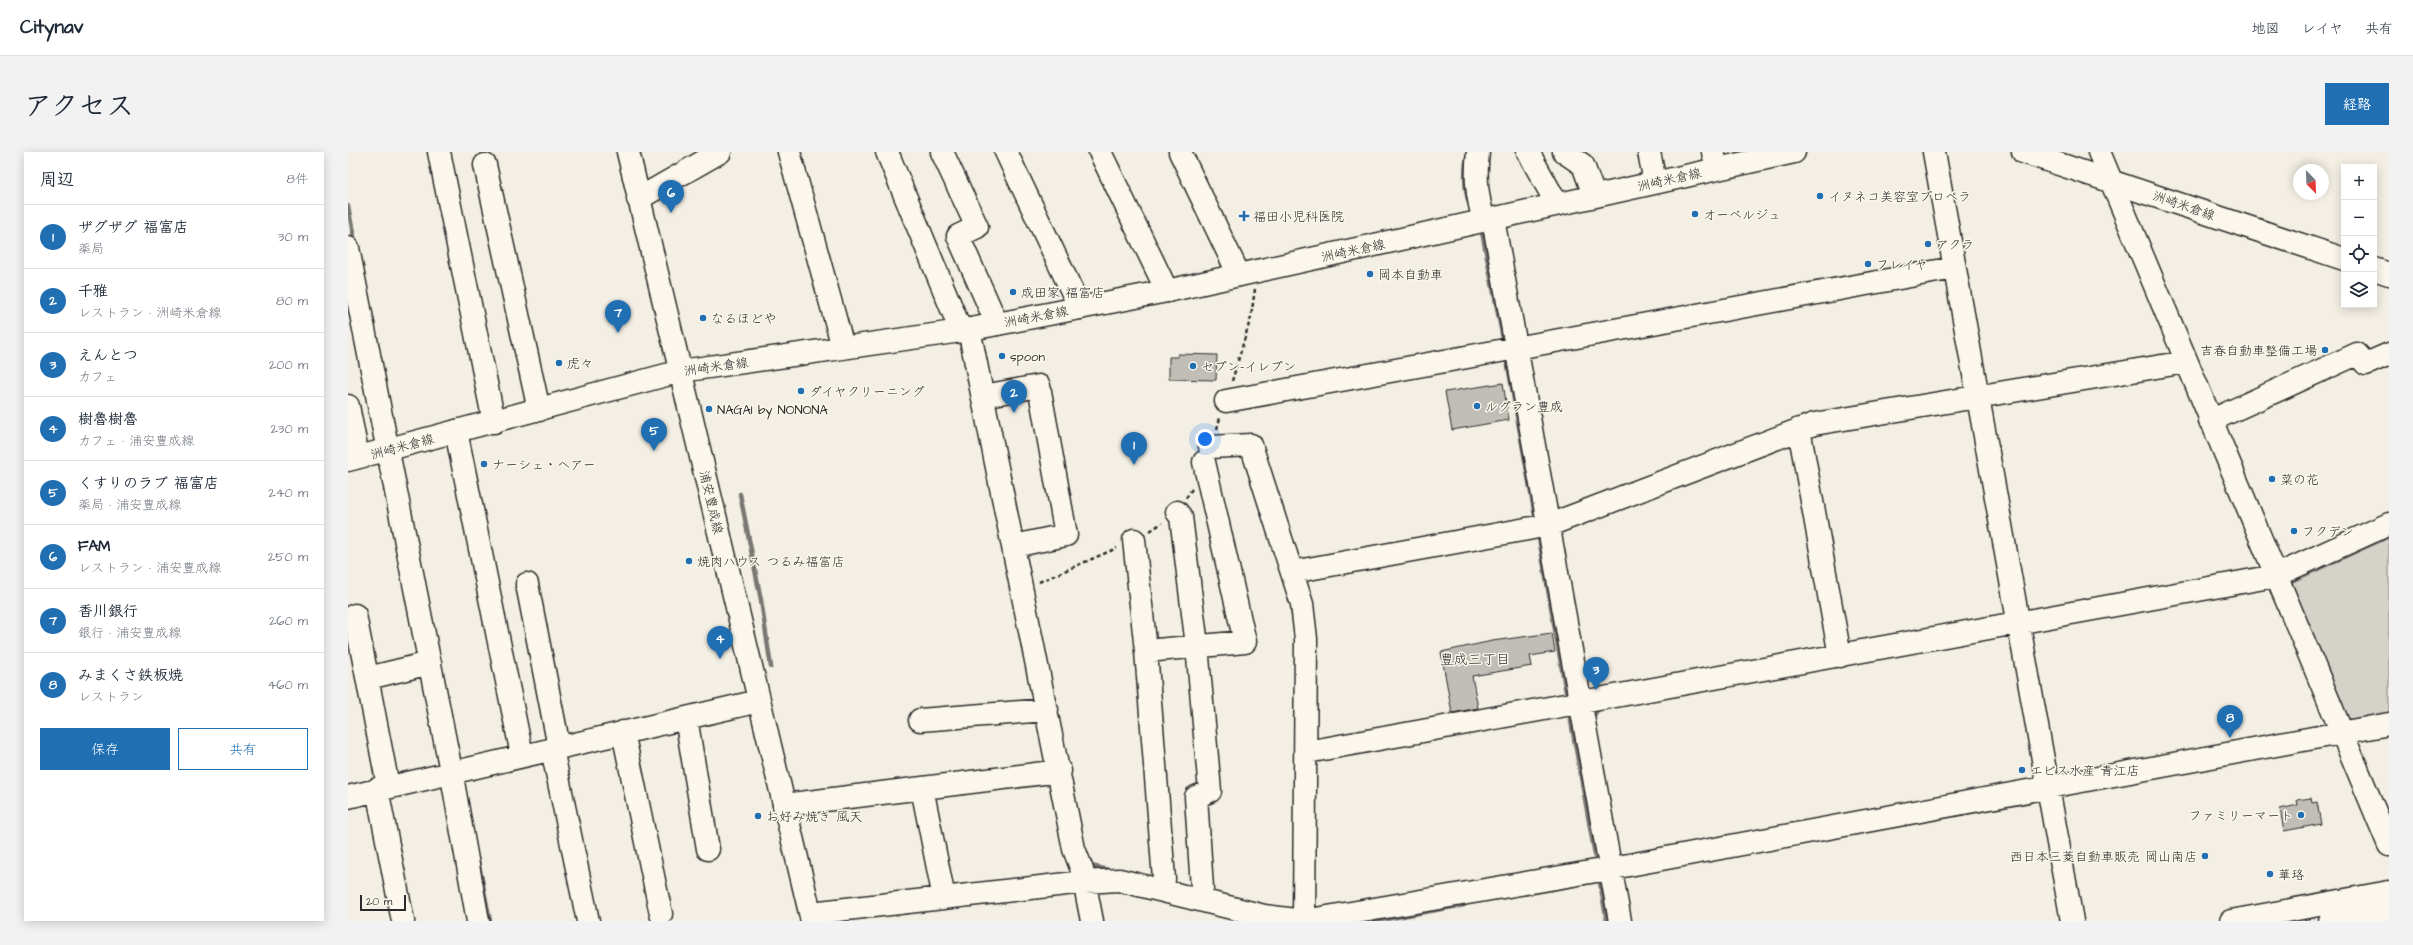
<!DOCTYPE html>
<html lang="ja">
<head>
<meta charset="utf-8">
<style>
  :root { --surface:#fff; --page:#f2f2f3; --text:#1f2937; --muted:#747a83; --line:#e0e1e3; --accent:#1f6fb2 }
  body { margin:0; font-family:"Architects Daughter","Klee One",sans-serif; background:var(--page); color:var(--text) }
  .controls { position:absolute; right:12px; top:12px; display:grid; overflow:hidden; border-radius:0px; box-shadow:0 2px 10px #0003 }
  .controls button { width:36px; height:36px; display:grid; place-items:center; padding:0; border:0; border-bottom:1px solid var(--line); background:var(--surface); color:var(--text); font:20px sans-serif }
  .compass { position:absolute; left:1945px; top:12px; width:36px; height:36px; border-radius:50%; background:var(--surface); box-shadow:0 2px 10px #0003; rotate:157deg }
  .scale { position:absolute; left:12px; bottom:10px; width:46px; box-sizing:border-box; padding-left:4px; border:2px solid #2b2b2b; border-top:0; font-size:11px; line-height:14px; white-space:nowrap; color:#2b2b2b; -webkit-text-stroke:3px #fbf7ec; paint-order:stroke }
  .you { position:absolute; left:857px; top:287px; width:14px; height:14px; margin:-10px; border:3px solid #fff; border-radius:50%; background:#1a73e8; box-shadow:0 0 0 6px #1a73e833 }
  .badge { display:grid; place-items:center; width:26px; height:26px; border-radius:50%; background:var(--accent); color:#fff; font-size:13px; font-weight:700 }
  .pin { position:absolute; translate:-50% -33px; filter:drop-shadow(0 1px 2px #0008) }
  .pin::after { content:''; position:absolute; top:21px; width:14px; height:12px; background:inherit; clip-path:polygon(0 0,100% 0,50% 100%) }
  .list { margin:0; padding:0; list-style:none }
  h2 { display:flex; justify-content:space-between; align-items:center; height:52px; margin:0; padding:0 16px; font-size:17px }
  h2 small { font-size:13px; font-weight:400; color:var(--muted) }
  .list li { display:grid; grid-template-columns:26px 1fr auto; gap:12px; align-items:center; box-sizing:border-box; height:64px; padding:0 16px; border-top:1px solid var(--line) }
  .list b { display:block; font-size:15px; white-space:nowrap }
  .list p { margin:0; font-size:13px; white-space:nowrap; color:var(--muted) }
  .list em { font-size:13px; font-style:normal; color:var(--muted) }
  .actions { display:flex; gap:8px; padding:12px 16px }
  .actions a { flex:1; padding:9px 0; border:1px solid var(--accent); border-radius:0px; text-align:center; font-size:14px; color:var(--accent) }
  .actions .main { background:var(--accent); color:#fff }
  .icon { flex:none; width:22px; height:22px; fill:none; stroke:currentColor; stroke-width:2; stroke-linecap:round; stroke-linejoin:round }
  .map { position:relative; flex:none; width:2041px; height:769px; overflow:hidden; border-radius:0px }
  header { display:flex; align-items:center; gap:24px; box-sizing:border-box; height:56px; padding:0 20px; background:var(--surface); border-bottom:1px solid var(--line) }
  header strong { font-size:19px }
  nav { display:flex; gap:22px; margin-inline-start:auto; font-size:14px }
  .intro { display:flex; align-items:center; justify-content:space-between; box-sizing:border-box; height:96px; padding:0 24px }
  h1 { margin:0; font-size:28px }
  .button { padding:10px 18px; border-radius:0px; background:var(--accent); color:#fff; font-size:14px; font-weight:700 }
  main { display:flex; gap:24px; padding:0 24px }
  aside { flex:1; background:var(--surface); border-radius:0px; box-shadow:0 2px 10px #0003 }
  .map>svg:first-child { display:block }
  .green { fill:#d5d2c9; stroke:#807e7a }
  .lines { fill:none; stroke-linecap:round; stroke-linejoin:round }
  .stream { stroke:#787772; stroke-width:4.5 }
  .building { fill:#c0beb6; stroke:#2b2b2b }
  .minor-casing { stroke:#2b2b2b; stroke-width:25 }
  .major-casing { stroke:#2b2b2b; stroke-width:25 }
  .highway-casing { stroke:#2b2b2b; stroke-width:25 }
  .path { stroke:#2b2b2b; stroke-width:2.5; stroke-dasharray:4 3; stroke-linecap:butt }
  .minor { stroke:#fbf7ec; stroke-width:22 }
  .major { stroke:#fbf7ec; stroke-width:22 }
  .highway { stroke:#fbf7ec; stroke-width:22 }
  .poi-dot { fill:#1f6fb2; stroke:#fbf7ec; stroke-width:1.5 }
  .labels { text-anchor:middle; stroke-width:3; stroke-linejoin:round; paint-order:stroke }
  .street-label { font-size:13px; fill:#2b2b2b; stroke:#fbf7ec }
  .poi-label { font-size:13px; fill:#2b2b2b; stroke:#fbf7ec; text-anchor:start }
  .neighbourhood-label { font-size:14px; fill:#2b2b2b; stroke:#fbf7ec }
</style>
</head>
<body>
<header>
<strong>Citynav</strong>
<nav><a>地図</a><a>レイヤ</a><a>共有</a></nav>
</header>
<div class="intro"><h1>アクセス</h1><a class="button">経路</a></div>
<main>
<aside>
<h2>周辺<small>8件</small></h2>
<ul class="list">
<li><span class="badge">1</span><div><b>ザグザグ 福富店</b><p>薬局</p></div><em>30 m</em></li>
<li><span class="badge">2</span><div><b>千雅</b><p>レストラン · 洲崎米倉線</p></div><em>80 m</em></li>
<li><span class="badge">3</span><div><b>えんとつ</b><p>カフェ</p></div><em>200 m</em></li>
<li><span class="badge">4</span><div><b>樹魯樹魯</b><p>カフェ · 浦安豊成線</p></div><em>230 m</em></li>
<li><span class="badge">5</span><div><b>くすりのラブ 福富店</b><p>薬局 · 浦安豊成線</p></div><em>240 m</em></li>
<li><span class="badge">6</span><div><b>FAM</b><p>レストラン · 浦安豊成線</p></div><em>250 m</em></li>
<li><span class="badge">7</span><div><b>香川銀行</b><p>銀行 · 浦安豊成線</p></div><em>260 m</em></li>
<li><span class="badge">8</span><div><b>みまくさ鉄板焼</b><p>レストラン</p></div><em>460 m</em></li>
</ul>
<div class="actions"><a class="main">保存</a><a>共有</a></div>
</aside>
<div class="map">
<svg width="2041" height="769" viewBox="0 0 2041 769">
  <rect width="100%" height="100%" fill="#f3efe4"/>
  <filter id="ink" filterUnits="userSpaceOnUse"><feTurbulence type="fractalNoise" baseFrequency=".025" numOctaves="2"/><feDisplacementMap in="SourceGraphic" scale="8" xChannelSelector="R" yChannelSelector="G"/><feConvolveMatrix kernelMatrix="1 2 1 2 8 2 1 2 1" color-interpolation-filters="sRGB"/></filter>
  <g filter="url(#ink)">
    <path class="green" d="M2041,386V563L2003,569L1995,565L1939,433Z"/>
    <g class="lines">
      <path class="stream" d="M1120,0C1116,15 1116,36 1121,51
        M0,54L7,92
        M1134,80L1156,192
        M1158,203L1188,369
        M392,342L413,448L423,515
        M1190,380L1219,546
        M1221,558L1249,714
        M1243,568L1250,557L1253,556
        M130,708L142,769
        M739,713L765,719
        M1251,725L1259,769
        M1027,769L1116,753"/>
    </g>
    <path class="building" d="M830,202L869,203L868,228L821,227V205H830Z
      M1155,231L1161,268L1104,278L1097,240Z
      M1204,481L1207,500L1182,504L1184,514L1124,524L1130,556L1104,561L1093,500L1144,489Z
      M1963,646L1964,651L1969,650L1973,672L1936,679L1932,657L1950,653L1949,648Z"/>
    <g class="lines">
      <g class="minor-casing">
        <path id="minor" d="M91,0L146,270
          M441,0L495,195
          M539,0L613,179
          M594,0L629,75L610,84L649,172
          M658,0L732,156
          M752,0L819,139
          M832,0L891,123
          M1130,0C1127,27 1129,44 1136,69
          M1180,0L1209,52
          M1216,0L1235,13L1246,43
          M1301,0L1307,30
          M1365,0L1369,16
          M1586,0L1724,769
          M1751,0L2041,693
          M137,13L191,258
          M290,47L372,0
          M1145,67L1272,769
          M0,96L103,619L130,769
          M621,177L726,697L734,718L744,769
          M635,244L691,234L718,383L666,394
          M878,249L1606,116
          M0,254L10,305
          M1862,269L2009,202L2018,212L2041,202
          M1451,277L1492,504
          M108,279L174,603
          M862,295L903,293L954,452L958,487L956,769
          M829,360L833,365L849,494L862,639L848,645L854,736L852,747
          M786,388L798,499L816,727L815,738
          M944,420L1201,373L1466,272L1838,210
          M179,432L211,595
          M7,463L40,634
          M798,499L897,490L856,310
          M20,526L82,511
          M338,566L360,697
          M572,568L699,558
          M275,580L313,762
          M204,597L240,769
          M959,600L1927,424L2041,372
          M574,636L596,746
          M29,637L55,769
          M0,645L411,549
          M436,653L712,619
          M463,761L736,730L771,728L916,764L956,769L1254,718L2041,572"/>
      </g>
      <g class="major-casing">
        <path id="major" d="M280,0L464,769
          M1675,0L1996,107
          M2026,117L2041,122
          M0,308L333,219L613,179L819,139L1446,0"/>
      </g>
      <g class="highway-casing">
        <path id="highway" d="M1883,769L2041,740
          M1982,769L2041,759"/>
      </g>
      <path class="path" d="M884,229L903,165L907,137
        M869,277L872,266
        M838,346L844,337
        M802,379L814,371
        M691,430L769,396"/>
      <use href="#minor" class="minor"/>
      <use href="#major" class="major"/>
      <use href="#highway" class="highway"/>
    </g>
  </g>
  <g class="poi-dot">
    <circle cx="1472" cy="44" r="4"/>
    <circle cx="1347" cy="62" r="4"/>
    <path d="M894 58h4v4h4v4h-4v4h-4v-4h-4v-4h4z"/>
    <circle cx="1580" cy="92" r="4"/>
    <circle cx="1520" cy="112" r="4"/>
    <circle cx="1022" cy="122" r="4"/>
    <circle cx="665" cy="140" r="4"/>
    <circle cx="355" cy="166" r="4"/>
    <circle cx="1977" cy="198" r="4"/>
    <circle cx="654" cy="204" r="4"/>
    <circle cx="211" cy="211" r="4"/>
    <circle cx="845" cy="214" r="4"/>
    <circle cx="453" cy="239" r="4"/>
    <circle cx="1129" cy="254" r="4"/>
    <circle cx="361" cy="257" r="4"/>
    <circle cx="136" cy="312" r="4"/>
    <circle cx="1924" cy="327" r="4"/>
    <circle cx="1946" cy="379" r="4"/>
    <circle cx="341" cy="409" r="4"/>
    <circle cx="1674" cy="618" r="4"/>
    <circle cx="1953" cy="663" r="4"/>
    <circle cx="410" cy="664" r="4"/>
    <circle cx="1857" cy="704" r="4"/>
    <circle cx="1922" cy="722" r="4"/>
  </g>
  <g class="labels">
    <g class="street-label">
      <text transform="translate(1321 27) rotate(-13)" y="5">洲崎米倉線</text>
      <text transform="translate(1836 53) rotate(19)" y="5">洲崎米倉線</text>
      <text transform="translate(1005 98) rotate(-12)" y="5">洲崎米倉線</text>
      <text transform="translate(688 164) rotate(-11)" y="5">洲崎米倉線</text>
      <text transform="translate(368 214) rotate(-8)" y="5">洲崎米倉線</text>
      <text transform="translate(54 294) rotate(-15)" y="5">洲崎米倉線</text>
      <text transform="translate(364 350) rotate(77)" y="5">浦安豊成線</text>
    </g>
    <g class="poi-label">
      <text x="1480" y="49">イヌネコ美容室プロペラ</text>
      <text x="1355" y="67">オーベルジュ</text>
      <text x="905" y="69">福田小児科医院</text>
      <text x="1588" y="97">アクラ</text>
      <text x="1528" y="117">フレイヤ</text>
      <text x="1030" y="127">岡本自動車</text>
      <text x="673" y="145">成田家 福富店</text>
      <text x="363" y="171">なるほどや</text>
      <text x="1969" y="203" text-anchor="end">吉春自動車整備工場</text>
      <text x="662" y="209">spoon</text>
      <text x="219" y="216">虎々</text>
      <text x="853" y="219">セブン-イレブン</text>
      <text x="461" y="244">ダイヤクリーニング</text>
      <text x="1137" y="259">ルグラン豊成</text>
      <text x="369" y="262">NAGAI by NONONA</text>
      <text x="144" y="317">ナーシェ・ヘアー</text>
      <text x="1932" y="332">菜の花</text>
      <text x="1954" y="384">フクデン</text>
      <text x="349" y="414">焼肉ハウス つるみ福富店</text>
      <text x="1682" y="623">エビス水産 青江店</text>
      <text x="1945" y="668" text-anchor="end">ファミリーマート</text>
      <text x="418" y="669">お好み焼き 風天</text>
      <text x="1849" y="709" text-anchor="end">西日本三菱自動車販売 岡山南店</text>
      <text x="1930" y="727">華珞</text>
    </g>
    <g class="neighbourhood-label">
      <text x="1127" y="512">豊成三丁目</text>
    </g>
  </g>
</svg>
<div class="controls">
<button>+</button>
<button>−</button>
<button><svg class="icon" aria-label="locate" viewBox="0 0 24 24"><circle cx="12" cy="12" r="6"/><path d="M12 2v4M12 18v4M2 12h4M18 12h4"/></svg></button>
<button><svg class="icon" aria-label="layers" viewBox="0 0 24 24"><path d="M12 4l9 5-9 5-9-5zM3 14l9 5 9-5"/></svg></button>
</div>
<svg class="compass" viewBox="-18 -18 36 36"><path d="M0-13l5 13h-10z" fill="#e53935"/><path d="M0 13l5-13h-10z" fill="#747a83"/></svg>
<div class="scale">20 m</div>
<div class="you"></div>
<div class="pin badge" style="left:786px;top:313px">1</div>
<div class="pin badge" style="left:666px;top:261px">2</div>
<div class="pin badge" style="left:1248px;top:538px">3</div>
<div class="pin badge" style="left:372px;top:507px">4</div>
<div class="pin badge" style="left:306px;top:299px">5</div>
<div class="pin badge" style="left:323px;top:61px">6</div>
<div class="pin badge" style="left:270px;top:181px">7</div>
<div class="pin badge" style="left:1882px;top:586px">8</div>
</div>
</main>
</body>
</html>
